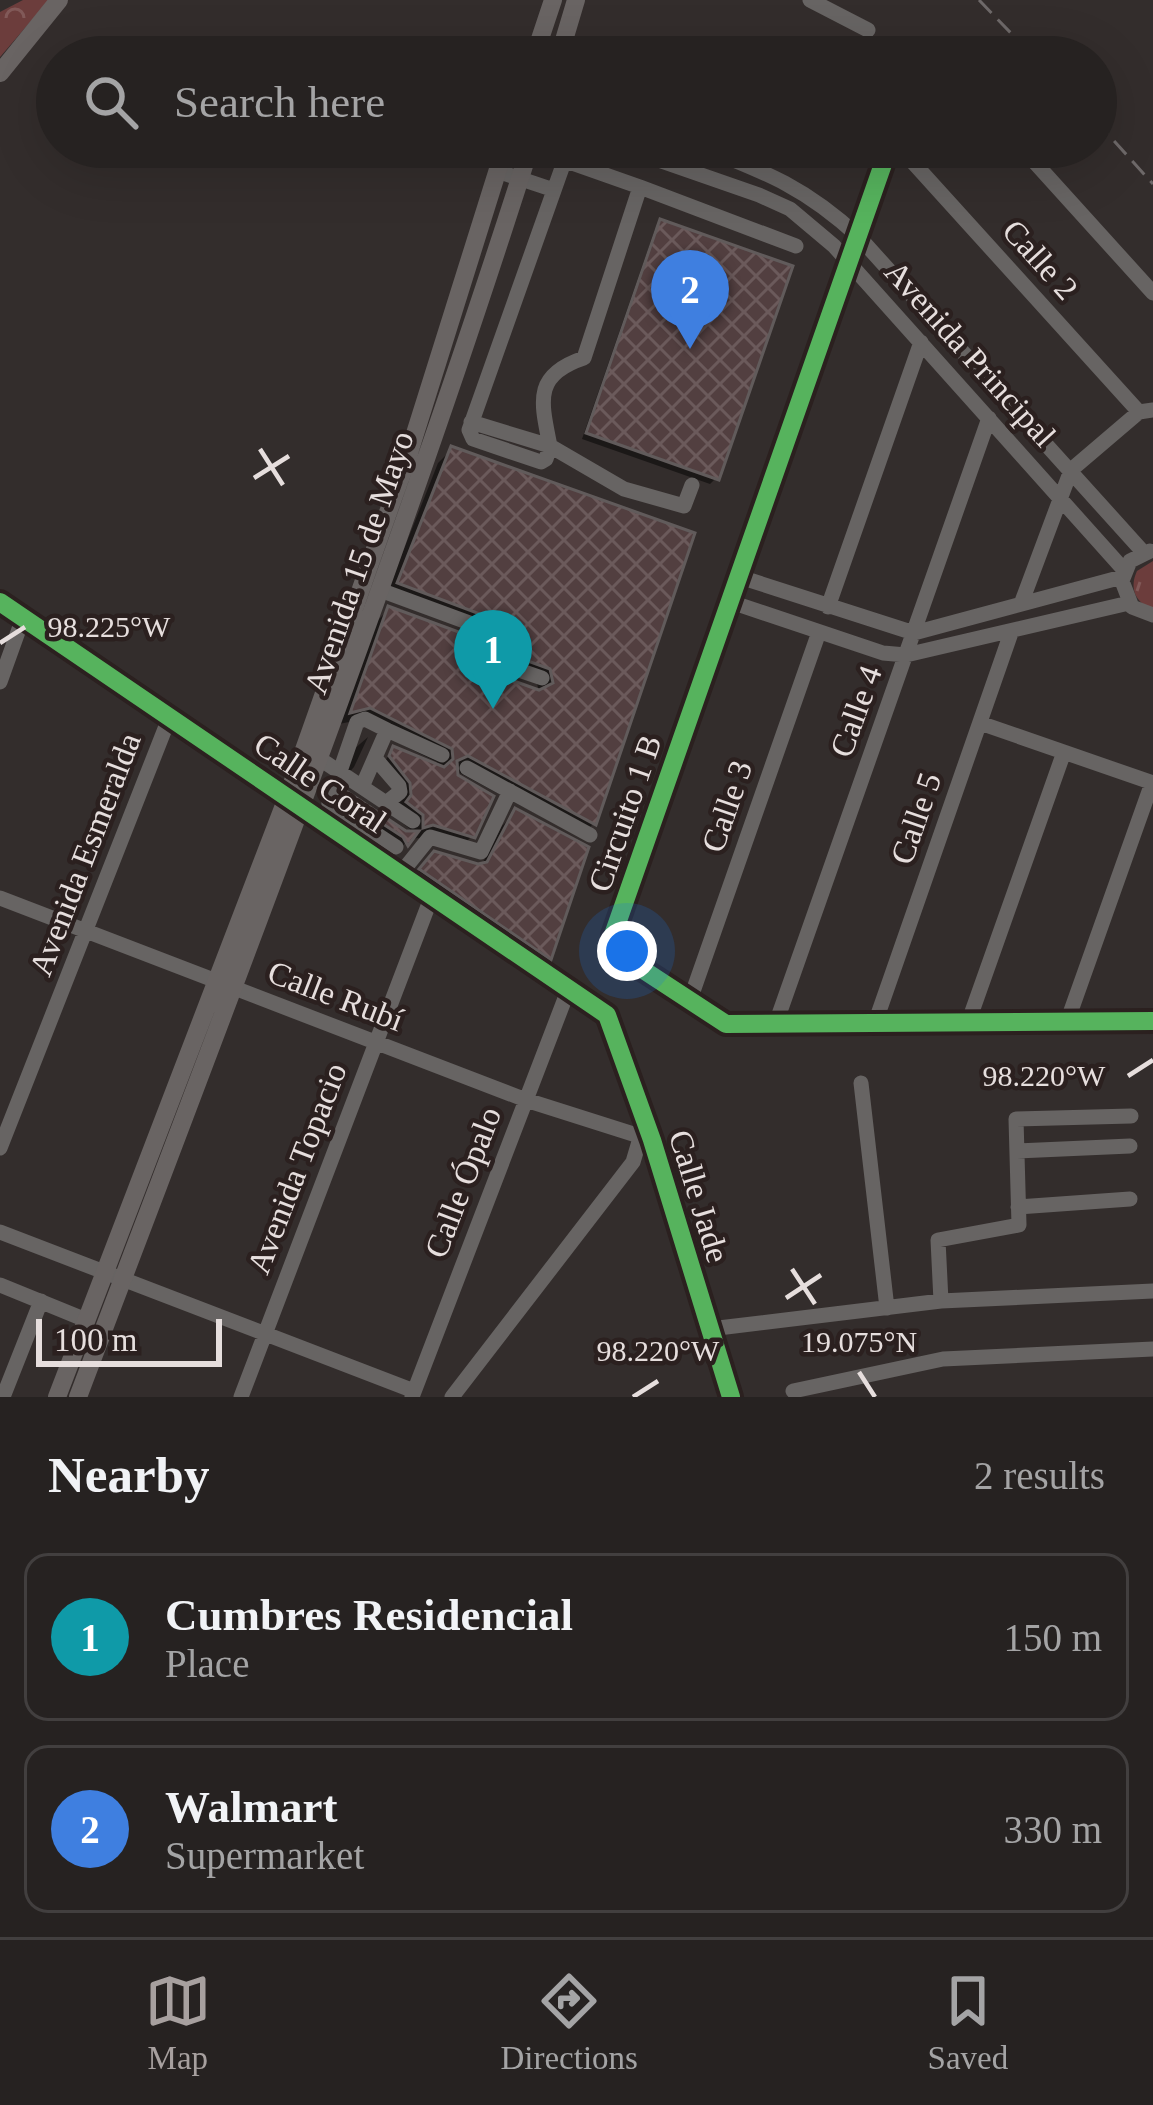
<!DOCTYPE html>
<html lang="en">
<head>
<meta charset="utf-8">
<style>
  :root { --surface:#262221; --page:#2e2a2a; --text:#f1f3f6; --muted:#a4a4a5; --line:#423f3f; --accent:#a7a09f }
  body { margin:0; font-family:"Times New Roman",serif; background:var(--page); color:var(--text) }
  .scale { position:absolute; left:36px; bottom:30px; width:186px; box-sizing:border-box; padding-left:12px; border:6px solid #e6dedd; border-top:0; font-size:33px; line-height:42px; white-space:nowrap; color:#e6dedd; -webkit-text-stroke:9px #2b201f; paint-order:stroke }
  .you { position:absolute; left:627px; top:951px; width:42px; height:42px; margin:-30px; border:9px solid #fff; border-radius:50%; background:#1a73e8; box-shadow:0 0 0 18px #1a73e833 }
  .badge { display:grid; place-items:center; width:78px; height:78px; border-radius:50%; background:var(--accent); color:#fff; font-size:39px; font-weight:700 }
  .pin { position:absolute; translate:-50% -99px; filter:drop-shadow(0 3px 6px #0008) }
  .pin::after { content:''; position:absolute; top:63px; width:42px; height:36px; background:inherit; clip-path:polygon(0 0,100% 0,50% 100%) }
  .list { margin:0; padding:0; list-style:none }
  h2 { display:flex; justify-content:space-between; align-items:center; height:156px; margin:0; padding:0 48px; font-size:51px }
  h2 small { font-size:39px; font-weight:400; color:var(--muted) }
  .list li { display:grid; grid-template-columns:78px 1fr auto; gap:36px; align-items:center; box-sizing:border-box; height:168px; margin:0 24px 24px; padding:0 24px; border:3px solid var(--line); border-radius:24px }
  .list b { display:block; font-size:45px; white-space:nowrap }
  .list p { margin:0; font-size:39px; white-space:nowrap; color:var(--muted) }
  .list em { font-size:39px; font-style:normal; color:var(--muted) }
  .icon { flex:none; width:66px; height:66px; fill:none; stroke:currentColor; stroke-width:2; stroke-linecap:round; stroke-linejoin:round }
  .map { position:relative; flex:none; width:1153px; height:1397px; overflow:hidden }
  .search { position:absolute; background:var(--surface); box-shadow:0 12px 48px #0002; left:36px; right:36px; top:36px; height:132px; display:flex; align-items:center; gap:30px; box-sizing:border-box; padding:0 42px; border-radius:66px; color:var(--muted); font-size:45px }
  .sheet { height:540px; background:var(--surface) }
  nav { display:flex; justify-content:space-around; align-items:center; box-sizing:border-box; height:168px; border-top:3px solid var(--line); background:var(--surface); font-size:33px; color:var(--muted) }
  nav a { display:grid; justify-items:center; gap:6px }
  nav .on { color:var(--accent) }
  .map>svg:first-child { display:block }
  .grass { fill:url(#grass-tufts) }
  .park { fill:url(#park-crowns) }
  .shadow { fill:#0007 }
  .building { fill:url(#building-cross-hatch); stroke:#615b5b; stroke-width:3 }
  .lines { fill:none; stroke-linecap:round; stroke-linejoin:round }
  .minor { stroke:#676463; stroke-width:15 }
  .major { stroke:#696463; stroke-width:18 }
  .rail { stroke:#6e6969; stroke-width:3; stroke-dasharray:18 9; stroke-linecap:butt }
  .cycleway-casing { stroke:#2b201f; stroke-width:26 }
  .cycleway { stroke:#56b35d; stroke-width:18 }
  .ticks { fill:none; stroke:#e6dedd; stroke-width:4.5 }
  .labels { text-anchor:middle; stroke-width:9; stroke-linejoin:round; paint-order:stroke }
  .street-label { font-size:33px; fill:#e6dedd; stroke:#2b201f }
  .ticks-label { font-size:30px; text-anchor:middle; fill:#e6dedd; stroke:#2b201f; stroke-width:9; stroke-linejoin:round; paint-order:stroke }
</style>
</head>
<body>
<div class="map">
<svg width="1153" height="1397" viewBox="0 0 1153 1397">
  <defs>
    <pattern id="grass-tufts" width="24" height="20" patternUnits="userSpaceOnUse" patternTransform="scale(3)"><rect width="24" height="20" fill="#6c3d3c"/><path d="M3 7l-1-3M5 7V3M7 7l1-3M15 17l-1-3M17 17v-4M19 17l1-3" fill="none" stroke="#815958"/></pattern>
    <pattern id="park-crowns" width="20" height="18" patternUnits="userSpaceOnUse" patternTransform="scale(3)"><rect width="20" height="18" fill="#6c3d3c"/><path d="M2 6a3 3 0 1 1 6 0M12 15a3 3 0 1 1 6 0" fill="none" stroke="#815958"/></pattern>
    <pattern id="building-cross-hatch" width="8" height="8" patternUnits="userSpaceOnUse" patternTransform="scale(3)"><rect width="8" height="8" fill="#523f40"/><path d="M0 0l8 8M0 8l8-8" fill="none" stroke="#6b5a5b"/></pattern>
  </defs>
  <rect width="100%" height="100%" fill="#332d2c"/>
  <path class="grass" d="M1153,561V609C1135,603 1129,588 1137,571Z"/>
  <path class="park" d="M23,0H49L0,57V12Z"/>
  <path class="shadow" d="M661,223L716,478L710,484L582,439L655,229Z
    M452,449L691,534L594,823L580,837L454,770L472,836L458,850L418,838L408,840L392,857L333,808L346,795L410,834V829L395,817L398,797L377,771L394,749L435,766L437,762L354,721L339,724L375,623L389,609L498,679L539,693L537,683L498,668L466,628L385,597L438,463Z
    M368,737L354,767L343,779L353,750Z
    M516,812L585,848L548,958L534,972L408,885L421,869L481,866L502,826Z"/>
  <path class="building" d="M660,219L793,266L719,480L586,433Z
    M451,446L695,533L596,825L468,756L457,761L458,775L494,796L475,838L433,825L423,828V815L406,802L411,795L410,783L389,756L393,746L444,767L453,759L452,749L370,708L350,713L388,606L467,635L500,676L539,690L553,683L550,669L511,655L480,614L397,583Z
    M346,791L406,831H419L408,846L403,837L343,798Z
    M515,808L589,847L551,960L419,869L434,851L478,864L487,862Z"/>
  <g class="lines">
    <path class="minor" d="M810,0L868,30
      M923,57H935
      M621,147L759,195L790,209L834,246L1124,570
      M701,147C768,173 806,188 859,237L1144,553
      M889,147L613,935V946L622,956L726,1024L1153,1021
      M899,147L1139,412
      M1021,147L1153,293
      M527,157L552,147
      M497,171L554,190
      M640,187L796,246
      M471,422L550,446L546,459L541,462L473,439L469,430L563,165L569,162L640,187L584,358C533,375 541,401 550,446L624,489L684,506L692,485
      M1150,551L1130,561L1122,581L1132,607L1153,615
      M740,577L914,633L1122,577
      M380,590L475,625L504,665L542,678
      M0,602L607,1015L652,1140L731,1397
      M731,602L883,653L906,655L1129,603
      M1021,604L1071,470L1139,412L1153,410
      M828,607L921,342
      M0,682L23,618
      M980,723L1153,783
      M387,730L442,755
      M375,758L399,786L400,792L386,803
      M320,759L413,821
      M467,768L590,835
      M362,787L387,730L365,719L357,722L329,803L396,847
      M401,873L430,837L481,852L510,791
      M0,898L526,1100L652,1140
      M690,1000L819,632
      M1067,1022L1152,783
      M776,1023L989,418
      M875,1023L1011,633
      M968,1023L1064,752
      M861,1083L887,1308
      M0,1148L170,716
      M1017,1151L1130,1146
      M1018,1207L1130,1199
      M0,1232L414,1391
      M0,1285L86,1320
      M941,1301L938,1240L1019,1225L1016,1119L1131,1116
      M710,1329L941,1301L1153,1291
      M793,1391L943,1359L1153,1349
      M3,1397L41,1301
      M241,1397L433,893
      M412,1397L569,988
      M452,1397L633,1162L641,1135"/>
    <path class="major" d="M534,57L553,0
      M559,57L576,0
      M0,73L59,0
      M57,1397L288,795L408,456L505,147
      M78,1397C235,983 396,569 530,147"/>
    <path class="rail" d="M979,0L1034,57
      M1096,121L1153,184"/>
    <g class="cycleway-casing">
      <path id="cycleway" d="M889,147L613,935V946L622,956L726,1024L1153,1021
        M0,602L607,1015L652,1140L731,1397"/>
    </g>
    <use href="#cycleway" class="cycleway"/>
  </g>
  <path class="ticks" d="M260,449L283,485M254,478L289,456M0,643L25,627M1128,1076L1153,1060M792,1269L815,1304M786,1298L821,1275M859,1372L875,1397M633,1397L658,1381"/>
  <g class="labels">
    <g class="street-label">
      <text transform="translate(1041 259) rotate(48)" y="12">Calle 2</text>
      <text transform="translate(971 353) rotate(48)" y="12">Avenida Principal</text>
      <text transform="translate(358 562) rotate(-71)" y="12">Avenida 15 de Mayo</text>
      <text transform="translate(855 711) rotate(-70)" y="12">Calle 4</text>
      <text transform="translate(321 782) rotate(34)" y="12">Calle Coral</text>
      <text transform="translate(726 806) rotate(-71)" y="12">Calle 3</text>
      <text transform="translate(624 813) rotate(-71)" y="12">Circuito 1 B</text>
      <text transform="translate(915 818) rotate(-71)" y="12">Calle 5</text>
      <text transform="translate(84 854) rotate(-69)" y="12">Avenida Esmeralda</text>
      <text transform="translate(336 995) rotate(21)" y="12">Calle Rubí</text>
      <text transform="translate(296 1168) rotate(-69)" y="12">Avenida Topacio</text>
      <text transform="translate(462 1182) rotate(-69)" y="12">Calle Ópalo</text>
      <text transform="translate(700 1196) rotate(73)" y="12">Calle Jade</text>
    </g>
  </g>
  <g class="ticks-label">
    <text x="109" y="637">98.225°W</text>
    <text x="1044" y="1086">98.220°W</text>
    <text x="859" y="1352">19.075°N</text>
    <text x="658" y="1361">98.220°W</text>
  </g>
</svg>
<div class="scale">100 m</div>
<div class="you"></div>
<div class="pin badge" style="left:493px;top:709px;background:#0f9aa8">1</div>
<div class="pin badge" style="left:690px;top:349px;background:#3f7fe0">2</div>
<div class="search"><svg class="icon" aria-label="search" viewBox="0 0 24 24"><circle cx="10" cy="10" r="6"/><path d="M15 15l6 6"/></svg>Search here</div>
</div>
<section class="sheet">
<h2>Nearby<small>2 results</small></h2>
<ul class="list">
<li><span class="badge" style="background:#0f9aa8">1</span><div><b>Cumbres Residencial</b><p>Place</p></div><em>150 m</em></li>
<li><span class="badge" style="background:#3f7fe0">2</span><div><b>Walmart</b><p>Supermarket</p></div><em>330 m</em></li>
</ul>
</section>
<nav>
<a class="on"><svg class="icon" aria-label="map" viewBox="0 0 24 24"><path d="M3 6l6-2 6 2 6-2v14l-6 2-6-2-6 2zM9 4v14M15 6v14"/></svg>Map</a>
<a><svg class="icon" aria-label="directions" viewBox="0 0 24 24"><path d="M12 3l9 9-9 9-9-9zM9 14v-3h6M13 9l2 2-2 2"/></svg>Directions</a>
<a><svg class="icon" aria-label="saved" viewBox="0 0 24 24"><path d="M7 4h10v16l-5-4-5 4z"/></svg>Saved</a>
</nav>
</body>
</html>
